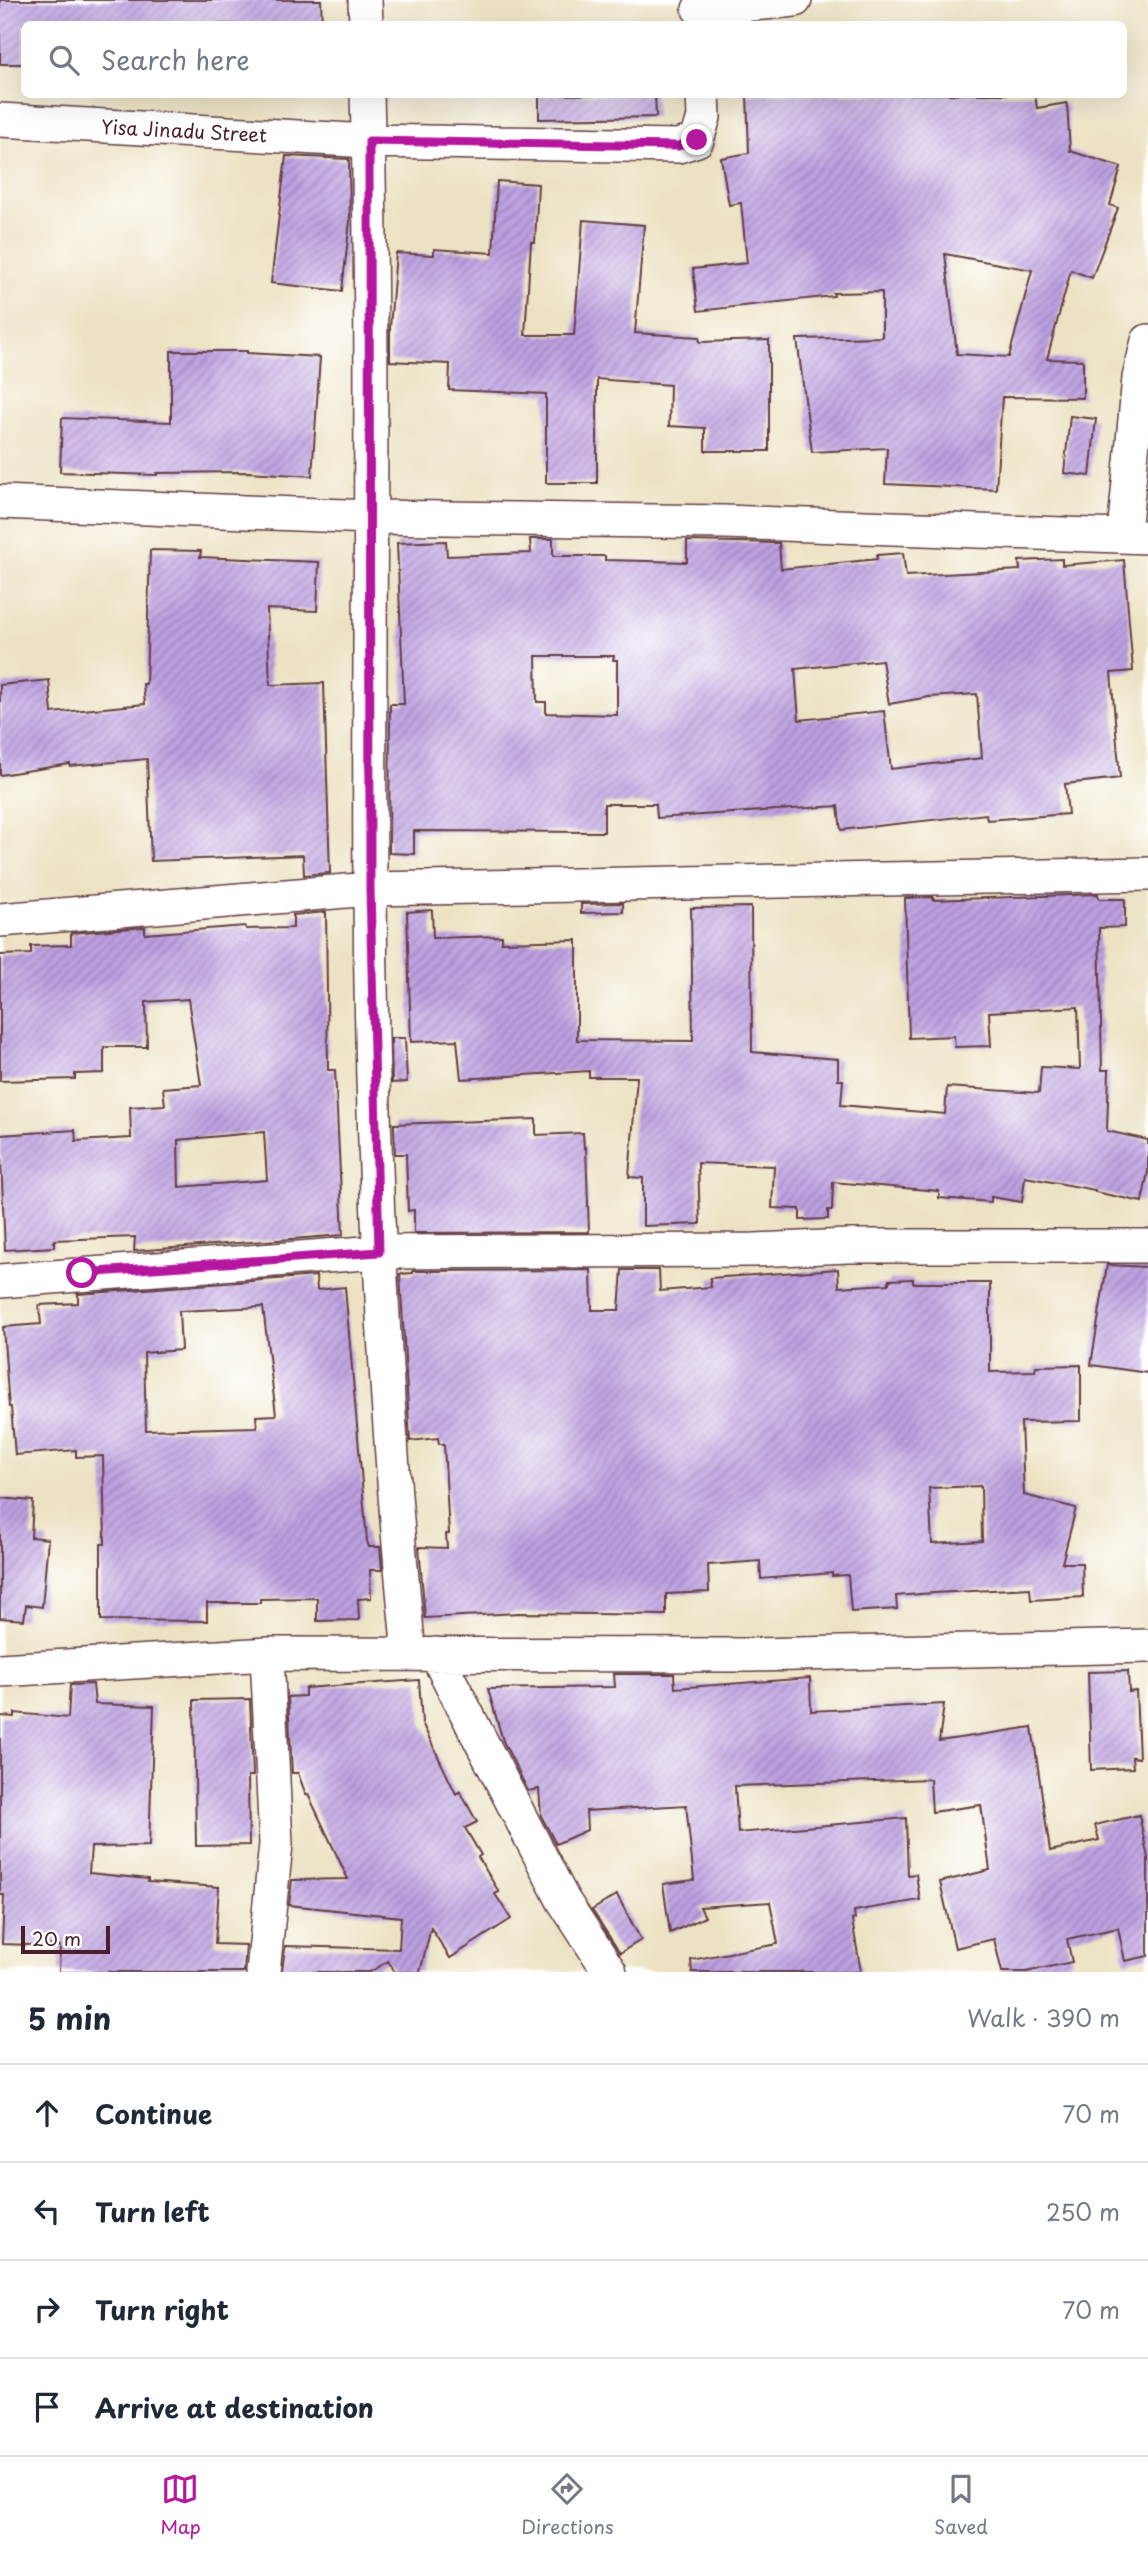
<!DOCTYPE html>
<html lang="en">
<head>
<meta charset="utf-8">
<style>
  :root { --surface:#fff; --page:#f6f6f7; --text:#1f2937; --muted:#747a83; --line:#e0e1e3; --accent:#b5179e }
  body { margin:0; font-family:"Playpen Sans",sans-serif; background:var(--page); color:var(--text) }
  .scale { position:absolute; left:21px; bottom:18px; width:89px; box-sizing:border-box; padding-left:7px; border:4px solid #4a1f2b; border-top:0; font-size:19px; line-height:24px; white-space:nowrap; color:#4a1f2b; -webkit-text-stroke:5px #fff; paint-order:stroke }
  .stop { position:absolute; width:21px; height:21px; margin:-16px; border:5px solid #b5179e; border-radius:50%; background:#fff }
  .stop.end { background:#b5179e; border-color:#fff; box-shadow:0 2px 7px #0008 }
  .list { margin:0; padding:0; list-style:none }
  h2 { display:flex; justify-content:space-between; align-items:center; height:91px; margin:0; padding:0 28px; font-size:30px }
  h2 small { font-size:23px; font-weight:400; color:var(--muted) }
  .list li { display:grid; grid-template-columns:46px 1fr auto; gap:21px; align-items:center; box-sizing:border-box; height:98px; padding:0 28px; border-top:2px solid var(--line) }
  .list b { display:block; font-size:26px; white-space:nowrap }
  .list em { font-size:23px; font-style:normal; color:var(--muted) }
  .icon { flex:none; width:38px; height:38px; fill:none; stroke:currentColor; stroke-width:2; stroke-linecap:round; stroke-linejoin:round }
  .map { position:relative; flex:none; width:1148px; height:1972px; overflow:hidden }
  .search { position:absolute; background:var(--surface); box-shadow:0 7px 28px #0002; left:21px; right:21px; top:21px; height:77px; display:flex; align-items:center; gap:18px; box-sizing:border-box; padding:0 24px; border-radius:10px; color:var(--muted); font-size:26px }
  .sheet { height:483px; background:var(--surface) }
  nav { display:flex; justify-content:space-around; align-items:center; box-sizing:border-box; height:98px; border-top:2px solid var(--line); background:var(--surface); font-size:19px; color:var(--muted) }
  nav a { display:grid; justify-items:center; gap:4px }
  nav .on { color:var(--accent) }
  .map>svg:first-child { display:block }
  .building { fill:url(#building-hatch); fill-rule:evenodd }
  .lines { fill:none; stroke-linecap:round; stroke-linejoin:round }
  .minor-casing { stroke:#623c42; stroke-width:36 }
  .minor { stroke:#fff; stroke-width:33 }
  .route { stroke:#b5179e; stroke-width:9 }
  .labels { text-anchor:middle; stroke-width:7; stroke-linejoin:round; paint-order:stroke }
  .street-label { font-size:19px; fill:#4a1f2b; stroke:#fff }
</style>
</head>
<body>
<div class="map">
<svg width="1148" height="1972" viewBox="0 0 1148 1972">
  <defs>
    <pattern id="building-hatch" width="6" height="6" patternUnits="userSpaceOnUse" patternTransform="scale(1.75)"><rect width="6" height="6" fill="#bda0e1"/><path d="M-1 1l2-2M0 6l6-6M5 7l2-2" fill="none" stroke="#9c82b7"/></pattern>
  </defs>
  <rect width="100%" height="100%" fill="#fff"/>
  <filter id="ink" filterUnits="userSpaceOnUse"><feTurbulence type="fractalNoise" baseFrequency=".0143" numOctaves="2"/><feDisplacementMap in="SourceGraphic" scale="14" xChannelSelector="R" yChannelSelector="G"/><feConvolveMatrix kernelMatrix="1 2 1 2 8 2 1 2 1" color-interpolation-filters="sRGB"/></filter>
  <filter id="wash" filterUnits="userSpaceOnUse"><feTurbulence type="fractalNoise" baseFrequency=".00686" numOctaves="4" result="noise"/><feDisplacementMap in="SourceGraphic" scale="28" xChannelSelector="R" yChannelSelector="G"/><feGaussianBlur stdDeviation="1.57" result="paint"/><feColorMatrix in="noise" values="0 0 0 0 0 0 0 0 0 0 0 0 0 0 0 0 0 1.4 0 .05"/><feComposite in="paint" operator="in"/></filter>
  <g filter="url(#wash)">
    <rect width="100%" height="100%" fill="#ece2c3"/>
    <g id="blocks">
      <path class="building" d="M0,0H321L322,24H24V64H0Z
        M655,94L656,117L539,119V95Z
        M747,94H1035L1037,108L1067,103L1070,151L1121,167L1110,205L1118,208L1092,278L1071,270L1047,359L1083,360V398L1002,397L996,489L885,484L887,448L812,452L797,339L882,337V292L833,293L834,296L698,311L693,269L747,263L741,203L729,205L721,158L749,153ZM945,254L1032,270L1009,357L957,354Z
        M286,156L349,159L350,221L342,291L271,283Z
        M497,181L538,184L535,242H531L525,335H574L583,220L644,225L635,333L699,337L700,342L769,340V451H705V428L669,426L670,385L597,379V483H546V394L449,390L450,364L390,361V328L396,253L434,255V249L493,253Z
        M171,351H247V353L320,357L312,476L248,472L157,473V475L60,472L62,418L171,422Z
        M1070,416L1096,419L1090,476L1064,473Z
        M530,539H553V556H605V560L687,562V541L779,543L781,569L877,559V555L903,553L906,576L1020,570L1019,561L1062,559V565L1124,560L1133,671L1111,673L1120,778L1065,784L1068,814L987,820L986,814L841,830L838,806L657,818L656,804H604V832L414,831V854L389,853L390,704H404L397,543L446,541L447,556L531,553ZM536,656H614L613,660H617V715L546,713V702H537ZM882,660L889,704L929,697L977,694L982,758L891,769L884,711L799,720L795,669Z
        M150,550L201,551L200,557L319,562L317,611L267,609L270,685L324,683L330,873L304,875L303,855L151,861L147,759L70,766V764L0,775V685L49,680L52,713L145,704L143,684H146Z
        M1098,894L1099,899H1125V927L1099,928L1102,1070H1109L1107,1131L1148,1140V1172L1142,1202L1095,1192V1190L1025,1177L1022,1202L991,1197V1202L939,1198V1191L833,1182L832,1210H828V1219L800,1220V1209L772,1208L774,1166L698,1163L700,1224L643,1226V1178L629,1177L637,1077H589V1071L461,1079L457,1040L411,1042L407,912L432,910L433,938L502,936V942L577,940V1040L693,1041L691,908L751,907L752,1052L838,1059V1080H843L841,1105L945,1114L947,1087L1039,1093L1041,1067L1080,1069L1078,1007L989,1012L991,1046L955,1047L954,1036L909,1038L905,898L933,897V900Z
        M623,903V912L581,913V904Z
        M326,912L328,1070H335L343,1235L134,1251L135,1237L54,1240V1247L5,1250L0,1135L75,1130L76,1141L131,1138L130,1107L165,1105L163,1088L201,1085L188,999L146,1002L147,1047H104V1073L75,1074V1079L0,1081V955L31,954V946L71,945V933L145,927V934L245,926L246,929L293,928V915ZM264,1132L267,1180L179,1187L178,1140Z
        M391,1038H405L407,1082L392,1083Z
        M536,1119V1135L583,1133L584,1148L586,1147L589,1232L414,1233V1210L408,1211L406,1154H395L394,1124Z
        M1107,1265L1148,1267V1373L1091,1365Z
        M838,1269L839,1287L889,1284V1280L913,1279V1283H990V1372L1035,1371L1036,1366L1081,1365V1421L1021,1422L1024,1495L1076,1508L1062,1563H1082L1083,1597L1031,1600L1030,1588L934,1593L896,1596L897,1609L851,1612L848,1575L832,1576V1573L761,1579L760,1561L708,1565L709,1592L666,1594V1615L520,1613L425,1618L419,1547L447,1548L446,1534H449L444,1444H439L438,1438L410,1441L400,1274L413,1273V1271L591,1270L592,1310H619L622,1270H659L660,1291L711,1287L710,1278ZM981,1486L982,1541L932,1544L929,1488Z
        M316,1276L317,1290L345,1287L367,1541L369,1547H380L382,1570H370L371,1598L358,1599L359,1620L317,1621V1598L260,1599V1603H207V1621L101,1620V1544H105L103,1456L76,1457V1450L15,1455L11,1407H9L3,1327L41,1324L39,1305L78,1303V1294ZM263,1307L276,1415L256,1416L257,1427L146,1430L144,1353L181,1350L179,1311Z
        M0,1498L33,1501L31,1537L48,1539L42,1607L26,1605L24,1620L0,1618Z
        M1128,1671L1129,1692L1136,1691L1139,1758L1132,1757L1133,1768L1091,1770L1088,1672Z
        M614,1674H674L675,1688L810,1678L811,1711L944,1704L939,1741L1032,1727L1050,1851L1099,1840L1095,1825L1139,1815L1148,1858V1956L1125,1961L1118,1928L1067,1939L1072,1962L1026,1972H1002L994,1939L955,1948L940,1882L990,1870L981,1805L932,1812L930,1779L735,1786L738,1833L906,1818L908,1875L916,1874L920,1900L854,1911L855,1919L852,1920L861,1972H692L691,1960L778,1944L770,1902L700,1907L705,1917L670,1933L663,1884L694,1880L686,1805L586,1811L587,1830L556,1844L541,1816L539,1789L528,1791L503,1741L488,1689L615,1687Z
        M419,1680L422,1723L456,1794L460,1791L477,1822L465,1828L481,1855L478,1857L499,1892L495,1894L511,1919L450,1958L431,1928L420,1972H395L388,1961L370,1972H282L285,1946L399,1949L401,1917L289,1905L292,1880L348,1879L308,1794L306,1795L298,1773H292L288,1697L305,1696V1688Z
        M93,1684L95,1704L154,1706L149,1846L91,1847L89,1873L148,1879V1882L219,1887L215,1944L246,1945L244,1972H59L60,1946L2,1944L4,1895H0V1716L15,1717V1713L68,1718L70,1685Z
        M250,1699L253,1776H248L249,1845L196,1846L194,1700Z
        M617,1895L641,1940L620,1953L592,1910Z"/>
    </g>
  </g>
  <g filter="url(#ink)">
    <use href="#blocks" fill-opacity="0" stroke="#623c42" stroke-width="2"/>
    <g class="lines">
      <g class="minor-casing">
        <path id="minor" d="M365,0L366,24
          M699,9L795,0
          M367,94C375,358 368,622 370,886C371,1142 384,1399 409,1654
          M0,120L369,141L678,146L697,140L704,117L703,94
          M0,502L371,517L724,522L1148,537
          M1124,534L1139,378L1148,341
          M0,920L370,889L1148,874
          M0,1281L378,1252L754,1250L848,1246H1148
          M436,1654L563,1900L610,1972
          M0,1670L267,1654L749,1655L1148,1646
          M263,1972L276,1844L267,1654"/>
      </g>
      <use href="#minor" class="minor"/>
    </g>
  </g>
  <g class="lines" filter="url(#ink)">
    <path class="route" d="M82,1273L379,1252L370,889L369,141L678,146L697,140"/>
  </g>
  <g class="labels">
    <g class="street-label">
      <text transform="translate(184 131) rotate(3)" y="7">Yisa Jinadu Street</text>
    </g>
  </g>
</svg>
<div class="scale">20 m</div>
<div class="stop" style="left:82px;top:1273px"></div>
<div class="stop end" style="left:697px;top:140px"></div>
<div class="search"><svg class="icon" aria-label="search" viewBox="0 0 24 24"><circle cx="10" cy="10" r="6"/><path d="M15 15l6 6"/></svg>Search here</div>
</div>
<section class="sheet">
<h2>5 min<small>Walk · 390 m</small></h2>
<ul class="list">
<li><svg class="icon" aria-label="ahead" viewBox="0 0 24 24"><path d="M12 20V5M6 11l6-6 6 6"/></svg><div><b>Continue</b></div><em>70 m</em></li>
<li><svg class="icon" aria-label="left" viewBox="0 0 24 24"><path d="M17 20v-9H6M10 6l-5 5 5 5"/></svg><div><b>Turn left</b></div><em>250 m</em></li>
<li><svg class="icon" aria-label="right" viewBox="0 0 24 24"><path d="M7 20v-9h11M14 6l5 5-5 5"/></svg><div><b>Turn right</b></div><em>70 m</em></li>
<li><svg class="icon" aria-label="arrive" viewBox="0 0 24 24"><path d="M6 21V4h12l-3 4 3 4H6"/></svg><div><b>Arrive at destination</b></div></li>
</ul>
</section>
<nav>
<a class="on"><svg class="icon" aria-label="map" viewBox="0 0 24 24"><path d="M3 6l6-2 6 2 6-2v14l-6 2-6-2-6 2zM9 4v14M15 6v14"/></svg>Map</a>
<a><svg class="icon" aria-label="directions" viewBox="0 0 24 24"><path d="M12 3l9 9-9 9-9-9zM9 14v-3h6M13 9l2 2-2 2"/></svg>Directions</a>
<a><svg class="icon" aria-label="saved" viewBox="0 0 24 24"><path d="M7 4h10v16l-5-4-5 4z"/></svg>Saved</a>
</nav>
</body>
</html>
